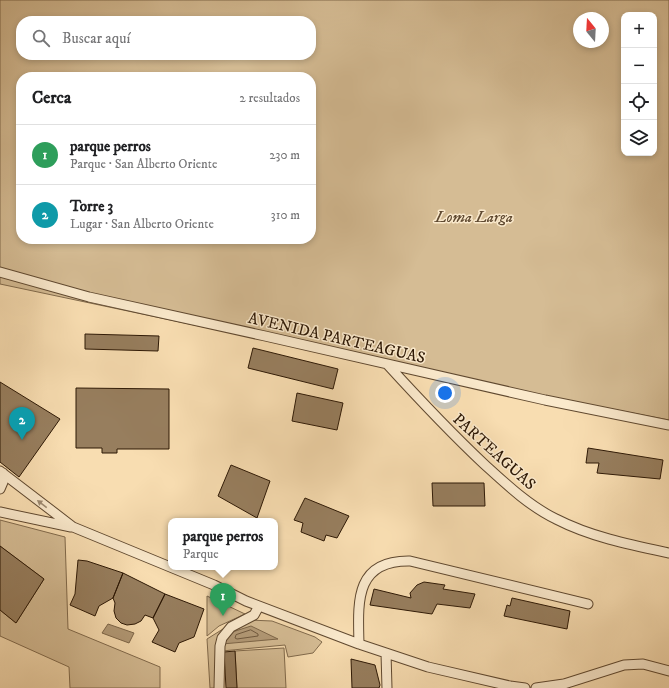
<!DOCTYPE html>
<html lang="es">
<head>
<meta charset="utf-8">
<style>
  :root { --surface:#fff; --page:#f2f2f2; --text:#202124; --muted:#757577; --line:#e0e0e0; --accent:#8f2418 }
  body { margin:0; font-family:"IM FELL DW Pica",serif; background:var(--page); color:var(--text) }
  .controls { position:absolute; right:12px; top:12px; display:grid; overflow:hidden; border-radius:8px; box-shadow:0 2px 6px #0003 }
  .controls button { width:36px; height:36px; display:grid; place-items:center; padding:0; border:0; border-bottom:1px solid var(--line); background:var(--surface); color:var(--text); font:20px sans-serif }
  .compass { position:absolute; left:573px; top:12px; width:36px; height:36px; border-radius:50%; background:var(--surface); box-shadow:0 2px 6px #0003; rotate:342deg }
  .you { position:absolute; left:445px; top:393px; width:14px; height:14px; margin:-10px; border:3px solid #fff; border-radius:50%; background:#1a73e8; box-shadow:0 0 0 6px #1a73e833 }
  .badge { display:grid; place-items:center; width:26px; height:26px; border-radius:50%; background:var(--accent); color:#fff; font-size:13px; font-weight:700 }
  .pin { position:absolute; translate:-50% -33px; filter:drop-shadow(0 1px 2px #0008) }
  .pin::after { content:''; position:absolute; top:21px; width:14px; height:12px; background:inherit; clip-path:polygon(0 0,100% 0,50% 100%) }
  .popup { position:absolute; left:168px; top:518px; width:110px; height:52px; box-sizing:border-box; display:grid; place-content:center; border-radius:8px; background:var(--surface); filter:drop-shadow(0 1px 3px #0005); font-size:13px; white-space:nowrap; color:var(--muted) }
  .popup b { font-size:15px; color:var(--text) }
  .popup::after { content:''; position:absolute; left:50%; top:100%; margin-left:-8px; border:8px solid transparent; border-top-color:var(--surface) }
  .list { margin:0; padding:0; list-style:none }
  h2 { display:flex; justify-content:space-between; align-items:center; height:52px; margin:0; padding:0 16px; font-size:17px }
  h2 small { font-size:13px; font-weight:400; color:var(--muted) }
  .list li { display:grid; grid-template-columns:26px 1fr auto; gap:12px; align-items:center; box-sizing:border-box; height:60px; padding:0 16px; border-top:1px solid var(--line) }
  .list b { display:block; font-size:15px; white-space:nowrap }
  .list p { margin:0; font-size:13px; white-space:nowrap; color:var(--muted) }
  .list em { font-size:13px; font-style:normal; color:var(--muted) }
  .icon { flex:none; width:22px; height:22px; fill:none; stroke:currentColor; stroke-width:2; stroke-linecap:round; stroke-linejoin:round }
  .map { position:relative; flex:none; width:669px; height:688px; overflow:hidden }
  .search { position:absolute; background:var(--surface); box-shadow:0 2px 6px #0003; left:16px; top:16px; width:300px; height:44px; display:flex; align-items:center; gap:10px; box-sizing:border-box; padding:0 14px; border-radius:16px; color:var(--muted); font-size:15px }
  .panel { position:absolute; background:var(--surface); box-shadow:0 2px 6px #0003; left:16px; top:72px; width:300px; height:172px; border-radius:16px }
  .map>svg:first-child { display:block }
  .green { fill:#d5bc94; stroke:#816a4c; fill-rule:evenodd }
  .water { fill:#b39a77; stroke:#7d6649 }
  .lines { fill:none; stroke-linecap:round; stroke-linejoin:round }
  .shore { stroke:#70593e; stroke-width:1 }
  .building { fill:#977e5e; stroke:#2d1805 }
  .minor-casing { stroke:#604930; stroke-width:11 }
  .minor { stroke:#fae9cc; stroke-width:9 }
  .oneway { fill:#9e8b72 }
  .labels { text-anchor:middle; stroke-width:3; stroke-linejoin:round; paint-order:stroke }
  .park-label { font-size:16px; font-style:italic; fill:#5f4930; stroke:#fae9cc }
  .street-label { font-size:16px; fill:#2d1805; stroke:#fae9cc }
</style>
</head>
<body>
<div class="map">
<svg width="669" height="688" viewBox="0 0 669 688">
  <rect width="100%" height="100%" fill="#f8ddb1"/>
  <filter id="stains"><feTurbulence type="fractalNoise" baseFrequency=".005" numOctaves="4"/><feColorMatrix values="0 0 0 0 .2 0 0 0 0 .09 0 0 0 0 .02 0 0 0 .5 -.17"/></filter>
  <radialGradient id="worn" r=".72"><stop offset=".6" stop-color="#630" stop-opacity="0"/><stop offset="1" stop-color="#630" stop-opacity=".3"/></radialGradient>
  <path class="green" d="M0,0H669V420L388,366L0,284ZM624,15H654V153H624ZM579,18H603V42H579ZM21,21H311V55H21ZM21,77H311V239H21Z
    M0,520L65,537L68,629L160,667V688H70L69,667L0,636V610L16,623L44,579L0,546Z
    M207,596L245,614L219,626L207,636Z
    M249,620L272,621L315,637L322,642L313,653L288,657L285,645L222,651L223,688H210L207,639L223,629Z
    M284,648L286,688H237L235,651Z"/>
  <path class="water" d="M108,624L134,633L129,643L102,633Z
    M251,626L278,639L222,644L226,634Z"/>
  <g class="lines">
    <path class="shore" d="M251,630L258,634V636L237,639L235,638L236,635Z"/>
  </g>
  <path class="building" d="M85,334L159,336L158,351L85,349Z
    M253,348L338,369L333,389L248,368Z
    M0,382L60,419L19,477L0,462Z
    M76,388L169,389V449H117V453H102V448H76Z
    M297,393L343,403L337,430L292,421Z
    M588,448L663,460L660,479L597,473L599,463H586Z
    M231,465L270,481L257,518L218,496Z
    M432,483H484L485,506H433Z
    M305,498L349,516L337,538L326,535L324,541L301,532L303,523L294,520Z
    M0,546L44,579L16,623L0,610Z
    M78,560L87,561L123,573L113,598L99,606L95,616L70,605L75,594Z
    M123,573L165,594L153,618L145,615L141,621L135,624L127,625L121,623L116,618L114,611L115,603L113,598Z
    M424,582L445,585L443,589L475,594L470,608L437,604L432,614L370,605L374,589L411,598L410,593L417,585Z
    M165,594L204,609L194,637L179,643L175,652L152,642L159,630L153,618Z
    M512,598L570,611L567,629L504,616L507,605L510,606Z
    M235,651L237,688H226L224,652Z
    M351,659L375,665L380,685L379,688H352Z"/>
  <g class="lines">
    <g class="minor-casing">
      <path id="minor" d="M0,272L89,297L265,336L545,400L669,425
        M387,364C418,398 450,432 484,464C506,484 529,506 556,519C591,537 631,545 669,553
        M0,471L73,527L214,585L246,601L359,644L428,667L510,686L525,688
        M0,489L3,482V473
        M0,512L71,527
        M359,644C358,603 354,560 410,561L588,604
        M386,653L387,688
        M219,688L220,646L222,638L231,627L254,615L259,606
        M536,688L564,684L624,665L643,664L669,671"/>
    </g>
    <use href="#minor" class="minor"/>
  </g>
  <defs><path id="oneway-solid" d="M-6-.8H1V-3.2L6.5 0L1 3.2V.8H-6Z"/></defs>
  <use class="oneway" href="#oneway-solid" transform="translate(42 504) rotate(-142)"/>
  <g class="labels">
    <g class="park-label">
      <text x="474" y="222">Loma Larga</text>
    </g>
    <g class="street-label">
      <text transform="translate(337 337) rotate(13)" y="6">AVENIDA PARTEAGUAS</text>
      <text transform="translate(495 451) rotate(42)" y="6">PARTEAGUAS</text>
    </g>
  </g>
  <rect width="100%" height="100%" filter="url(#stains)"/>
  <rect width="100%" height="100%" fill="url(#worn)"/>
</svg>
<div class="controls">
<button>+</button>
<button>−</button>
<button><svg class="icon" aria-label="locate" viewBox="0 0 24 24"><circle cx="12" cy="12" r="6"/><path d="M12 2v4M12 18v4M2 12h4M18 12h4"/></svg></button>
<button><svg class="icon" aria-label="layers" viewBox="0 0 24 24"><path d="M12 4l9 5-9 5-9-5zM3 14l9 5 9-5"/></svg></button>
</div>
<svg class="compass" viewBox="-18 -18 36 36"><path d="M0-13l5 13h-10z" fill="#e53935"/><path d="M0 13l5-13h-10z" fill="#757577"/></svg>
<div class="you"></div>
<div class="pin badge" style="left:223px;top:616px;background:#2e9e5b">1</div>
<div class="popup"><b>parque perros</b>Parque</div>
<div class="pin badge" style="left:22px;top:440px;background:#0f9aa8">2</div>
<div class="search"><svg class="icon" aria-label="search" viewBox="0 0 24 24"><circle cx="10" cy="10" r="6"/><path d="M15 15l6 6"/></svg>Buscar aquí</div>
<section class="panel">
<h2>Cerca<small>2 resultados</small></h2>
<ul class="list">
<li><span class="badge" style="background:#2e9e5b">1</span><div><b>parque perros</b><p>Parque · San Alberto Oriente</p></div><em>230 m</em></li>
<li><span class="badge" style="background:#0f9aa8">2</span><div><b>Torre 3</b><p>Lugar · San Alberto Oriente</p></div><em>310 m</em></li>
</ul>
</section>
</div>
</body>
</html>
